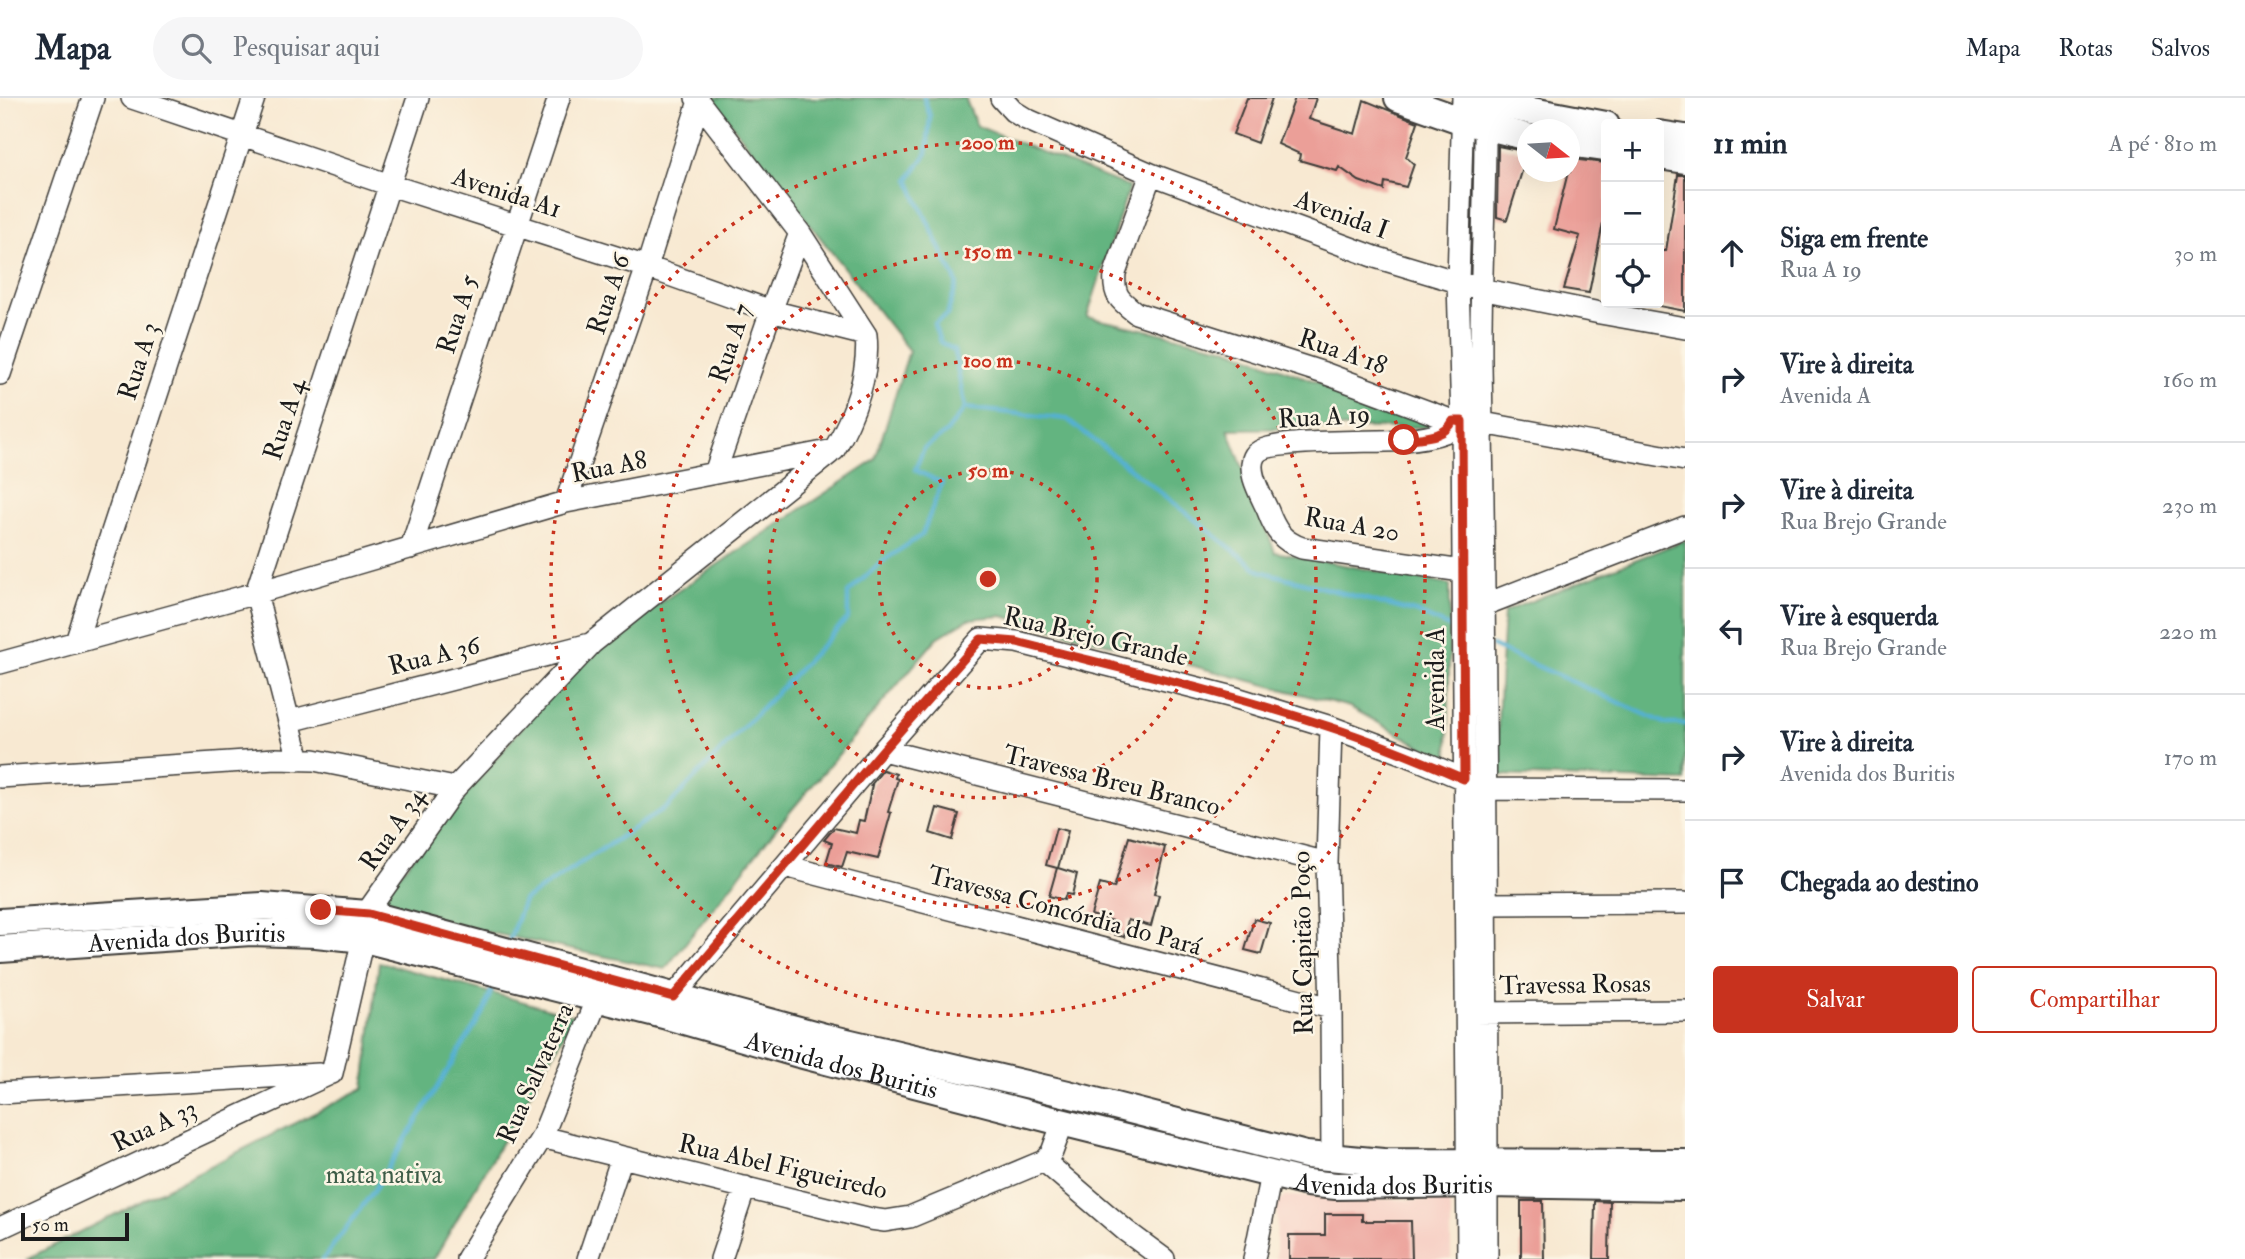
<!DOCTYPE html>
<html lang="pt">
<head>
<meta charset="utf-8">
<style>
  :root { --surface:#fff; --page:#f6f6f7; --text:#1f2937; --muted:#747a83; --line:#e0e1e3; --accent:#c8321e }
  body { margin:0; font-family:"IM FELL Double Pica",serif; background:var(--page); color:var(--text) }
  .controls { position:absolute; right:21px; top:21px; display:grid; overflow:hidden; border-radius:7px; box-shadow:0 7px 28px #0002 }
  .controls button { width:63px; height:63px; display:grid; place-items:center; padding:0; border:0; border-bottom:2px solid var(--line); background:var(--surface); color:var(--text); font:35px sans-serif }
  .compass { position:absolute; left:1517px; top:21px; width:63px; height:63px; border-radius:50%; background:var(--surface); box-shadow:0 7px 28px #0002; rotate:107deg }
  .scale { position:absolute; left:21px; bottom:18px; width:108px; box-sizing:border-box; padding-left:7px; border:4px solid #1c1c1c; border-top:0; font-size:19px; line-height:24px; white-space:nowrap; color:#1c1c1c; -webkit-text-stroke:5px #fcf5e5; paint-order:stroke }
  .stop { position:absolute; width:21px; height:21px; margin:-16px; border:5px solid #c8321e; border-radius:50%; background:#fff }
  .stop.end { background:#c8321e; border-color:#fff; box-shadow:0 2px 7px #0008 }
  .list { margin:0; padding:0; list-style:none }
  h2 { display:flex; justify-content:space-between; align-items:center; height:91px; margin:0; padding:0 28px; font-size:30px }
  h2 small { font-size:23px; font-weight:400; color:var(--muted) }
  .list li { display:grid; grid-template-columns:46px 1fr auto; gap:21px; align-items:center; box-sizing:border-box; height:126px; padding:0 28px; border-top:2px solid var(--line) }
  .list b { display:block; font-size:26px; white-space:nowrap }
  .list p { margin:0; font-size:23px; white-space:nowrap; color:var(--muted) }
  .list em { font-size:23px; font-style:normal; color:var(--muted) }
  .actions { display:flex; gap:14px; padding:21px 28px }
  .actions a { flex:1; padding:16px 0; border:2px solid var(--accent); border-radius:7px; text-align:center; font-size:24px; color:var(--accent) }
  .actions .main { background:var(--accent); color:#fff }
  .icon { flex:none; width:38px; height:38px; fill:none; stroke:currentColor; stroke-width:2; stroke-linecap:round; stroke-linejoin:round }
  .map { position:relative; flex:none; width:1685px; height:1161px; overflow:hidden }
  header { display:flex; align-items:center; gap:42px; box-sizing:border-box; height:98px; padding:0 35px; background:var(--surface); border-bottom:2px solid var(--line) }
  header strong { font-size:33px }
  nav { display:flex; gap:38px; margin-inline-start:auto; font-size:24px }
  .search { width:490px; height:63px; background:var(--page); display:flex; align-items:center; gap:18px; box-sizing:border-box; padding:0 24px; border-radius:38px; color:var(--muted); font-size:26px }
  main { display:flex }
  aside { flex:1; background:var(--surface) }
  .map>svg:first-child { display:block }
  .built { fill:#f7d1c6 }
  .forest { fill:#63b480; stroke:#40684e; stroke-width:2 }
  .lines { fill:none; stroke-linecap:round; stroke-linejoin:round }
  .stream { stroke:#54b0d2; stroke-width:4.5 }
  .building { fill:#eb9f98 }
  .minor-casing { stroke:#3d3b37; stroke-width:24 }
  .major-casing { stroke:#3d3b37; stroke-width:30 }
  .minor { stroke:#fff; stroke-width:21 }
  .major { stroke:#fff; stroke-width:26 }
  .route { stroke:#c8321e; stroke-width:9 }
  .ring { fill:none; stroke:#c8321e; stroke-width:3.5; stroke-dasharray:3.5 7 }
  .labels { text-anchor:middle; stroke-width:5; stroke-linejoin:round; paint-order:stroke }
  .street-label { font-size:26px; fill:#1c1c1c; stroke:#fcf5e5 }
  .park-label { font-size:26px; fill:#3d5c47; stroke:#fcf5e5 }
  .centre { fill:#c8321e; stroke:#fcf5e5; stroke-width:3.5 }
  .ring-label { font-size:21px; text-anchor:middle; font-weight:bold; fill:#c8321e; stroke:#fcf5e5; stroke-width:5; stroke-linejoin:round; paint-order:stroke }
</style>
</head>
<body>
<header>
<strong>Mapa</strong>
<div class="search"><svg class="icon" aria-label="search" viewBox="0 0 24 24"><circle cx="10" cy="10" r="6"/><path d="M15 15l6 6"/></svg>Pesquisar aqui</div>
<nav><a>Mapa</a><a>Rotas</a><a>Salvos</a></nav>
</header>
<main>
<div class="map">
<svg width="1685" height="1161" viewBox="0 0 1685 1161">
  <rect width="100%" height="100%" fill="#fcf5e5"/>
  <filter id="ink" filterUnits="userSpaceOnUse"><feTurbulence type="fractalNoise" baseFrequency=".0143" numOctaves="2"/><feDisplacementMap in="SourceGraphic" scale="14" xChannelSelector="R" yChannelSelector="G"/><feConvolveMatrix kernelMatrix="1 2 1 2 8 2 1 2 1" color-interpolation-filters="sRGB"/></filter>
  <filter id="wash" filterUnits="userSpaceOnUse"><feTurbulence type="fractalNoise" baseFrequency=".00686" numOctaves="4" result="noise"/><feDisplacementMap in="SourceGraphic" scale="28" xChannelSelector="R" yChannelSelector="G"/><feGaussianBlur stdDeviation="1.57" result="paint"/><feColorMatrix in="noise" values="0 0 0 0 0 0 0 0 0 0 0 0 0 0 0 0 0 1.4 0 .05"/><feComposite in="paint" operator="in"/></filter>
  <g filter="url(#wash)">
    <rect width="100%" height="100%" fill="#f8e9d2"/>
    <path class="built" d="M1286,1098L1446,1103L1451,1112V1161H1276L1277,1106Z"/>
    <path class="forest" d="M711,0H965L977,28L1129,89L1087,219L1223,249L1439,329L1228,331L1275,454L1450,487L1448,663L1350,609L1002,518L969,521L937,540L784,721L665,871L371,810L583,556L875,362L909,253Z
      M1685,442V683L1495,677L1504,514Z
      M379,864L575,918L434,1161H27L364,990Z"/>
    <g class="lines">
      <path class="stream" d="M965,310L1067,321L1260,473L1418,515L1456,532
        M1492,548L1667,626H1685
        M509,843L524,802L668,708L848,520V495L880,465L922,437L942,385L915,372L924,350L946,335L965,310L954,252L940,244L934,226L947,217L957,185L916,99L909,81L927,55L930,18L924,0
        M323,1161L375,1091L485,911L494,884"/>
    </g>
    <g id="blocks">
      <path class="building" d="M1247,0H1272L1257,45L1233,36Z
        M1295,0H1316L1309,21L1355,36L1364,2L1418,24L1406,59L1414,66L1406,89L1385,84L1384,92L1359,83L1339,69L1337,73L1299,62L1300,56L1278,46Z
        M1498,48L1528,54L1507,122L1497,119Z
        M1570,61L1606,65V110L1589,195L1564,191L1580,138L1554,131L1568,74H1570Z
        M1678,77H1685V213L1659,208V153H1666Z
        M883,672L896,676L895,680L898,681L888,714L891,715L878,761L847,754L842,769L826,765L832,745L824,742L834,730L856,735L859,722L864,723L872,687H871Z
        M937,710L959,716L952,742L930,735Z
        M1056,730L1068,733L1058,770L1077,776L1072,797L1066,796L1064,802L1049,798L1057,770L1046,767Z
        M1129,739L1165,749L1154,796L1159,797L1151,828L1128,822L1124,839L1109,835L1112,823L1091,817L1100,786L1114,790Z
        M1254,821L1270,825L1261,856L1245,852Z
        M1521,1103H1543L1544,1161H1521Z
        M1595,1103L1610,1104L1609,1161H1594Z
        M1325,1116H1362V1123H1411L1412,1161H1289V1137H1325Z"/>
    </g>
  </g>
  <g filter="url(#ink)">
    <use href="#blocks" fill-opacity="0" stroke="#3d3b37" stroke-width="2"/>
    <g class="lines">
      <g class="minor-casing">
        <path id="minor" d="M132,0L390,87L647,169L771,213L866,237
          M1001,0L1013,13L1026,21L1151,76L1375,159L1481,191L1600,215L1685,230
          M1463,0L1458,184L1462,323L1468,1161
          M1485,13C1486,97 1480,182 1481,266C1486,565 1487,863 1487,1161
          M1151,76L1115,175C1113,197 1119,202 1136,215L1324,275L1453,323L1483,325L1685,362
          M0,276L93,0
          M1453,323L1445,334C1432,339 1416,341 1403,342C1379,345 1265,340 1255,357C1245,372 1262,399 1268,413C1275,432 1282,443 1302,450L1462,473L1474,472
          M715,375L771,213L800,135
          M566,404L647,169L699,3
          M411,450L559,0
          M1484,507L1685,429
          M76,544L254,0
          M0,565L256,495L566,404L834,352C854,319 870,275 866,237L800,135L696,0
          M290,623L590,546
          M1331,629L1327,765L1331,910L1332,1060
          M883,652L1327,765
          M299,662L256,495L418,0
          M0,679L275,661L314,662L455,690
          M785,768L1331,910
          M1487,806L1685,805
          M669,911L673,899L883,652L981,541L1017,544L1233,599L1331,629L1414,660L1487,691L1685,692
          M1474,915L1685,913
          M332,975L370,810L455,690L592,545L830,355
          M0,995L319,976
          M542,1039L871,1121L885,1123L910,1119L1044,1063L1052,1054L1063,1024
          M1044,1063L1126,1133L1164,1161
          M0,1130L332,975
          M467,1161L542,1039L597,902L602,885
          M588,1161L622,1059
          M721,1161L745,1089
          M1254,1161L1271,1076"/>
      </g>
      <g class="major-casing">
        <g id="major">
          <path d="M1398,0L1463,23L1528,39"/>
          <path d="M1474,0L1485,4L1606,27"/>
          <path d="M1659,36L1685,40"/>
          <path d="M1570,45L1606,50"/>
          <path d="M1659,58L1685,62"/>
          <path d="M0,824L262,808L368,816L825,939L1068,996L1306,1057L1383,1064L1685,1065"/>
          <path id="s1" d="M0,851L251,834L316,836L364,841L667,918L799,956L1053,1022L1307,1085L1336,1088L1487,1086L1685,1089"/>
        </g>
      </g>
      <use href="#minor" class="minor"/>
      <use href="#major" class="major"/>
    </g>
  </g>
  <g class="lines" filter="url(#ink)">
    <path class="route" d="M321,812L369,816L673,899L883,652L981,541L1017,544C1122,571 1228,595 1330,629C1376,644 1420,662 1464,681L1462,323H1453C1444,341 1421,339 1404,342"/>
  </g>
  <g class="ring">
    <circle cx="988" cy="481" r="109"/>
    <circle cx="988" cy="481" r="219"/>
    <circle cx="988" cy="481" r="328"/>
    <circle cx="988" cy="481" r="437"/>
  </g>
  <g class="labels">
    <g class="street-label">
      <text transform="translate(507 94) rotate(18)" y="9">Avenida A1</text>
      <text transform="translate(1342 116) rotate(20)" y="9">Avenida I</text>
      <text transform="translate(608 196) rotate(-71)" y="9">Rua A 6</text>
      <text transform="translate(457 216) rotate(-72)" y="9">Rua A 5</text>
      <text transform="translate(730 245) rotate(-71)" y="9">Rua A 7</text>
      <text transform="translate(1343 253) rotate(19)" y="9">Rua A 18</text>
      <text transform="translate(138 263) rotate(-72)" y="9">Rua A 3</text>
      <text transform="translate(1324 318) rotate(-3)" y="9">Rua A 19</text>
      <text transform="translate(284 321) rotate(-72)" y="9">Rua A 4</text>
      <text transform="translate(609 368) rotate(-11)" y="9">Rua A8</text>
      <text transform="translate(1352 426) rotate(10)" y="9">Rua A 20</text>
      <text transform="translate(1096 538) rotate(13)" y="9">Rua Brejo Grande</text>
      <text transform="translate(434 557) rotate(-14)" y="9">Rua A 36</text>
      <text transform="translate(1435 581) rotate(-90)" y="9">Avenida A</text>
      <text transform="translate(1112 682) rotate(14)" y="9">Travessa Breu Branco</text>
      <text transform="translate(392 731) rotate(-55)" y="9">Rua A 34</text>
      <text transform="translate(1065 812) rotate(15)" y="9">Travessa Concórdia do Pará</text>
      <text dy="9" stroke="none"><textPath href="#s1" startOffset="187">Avenida dos Buritis</textPath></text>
      <text transform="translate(1302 845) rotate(-91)" y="9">Rua Capitão Poço</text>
      <text transform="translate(1575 886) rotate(-1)" y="9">Travessa Rosas</text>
      <text dy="9" stroke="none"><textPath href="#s1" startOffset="859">Avenida dos Buritis</textPath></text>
      <text transform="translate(535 975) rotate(-66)" y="9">Rua Salvaterra</text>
      <text transform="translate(154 1027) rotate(-25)" y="9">Rua A 33</text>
      <text transform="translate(783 1068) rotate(13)" y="9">Rua Abel Figueiredo</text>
      <text dy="9" stroke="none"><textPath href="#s1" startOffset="1426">Avenida dos Buritis</textPath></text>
    </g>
    <g class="park-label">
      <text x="384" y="1085">mata nativa</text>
    </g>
  </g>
  <circle cx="988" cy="481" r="10" class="centre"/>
  <g class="ring-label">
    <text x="988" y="51">200 m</text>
    <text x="988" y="160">150 m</text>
    <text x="988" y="269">100 m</text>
    <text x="988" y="379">50 m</text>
  </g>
</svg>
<div class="controls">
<button>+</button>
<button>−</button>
<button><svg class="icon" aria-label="locate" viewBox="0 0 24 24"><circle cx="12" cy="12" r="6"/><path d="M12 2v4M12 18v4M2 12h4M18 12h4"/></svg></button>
</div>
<svg class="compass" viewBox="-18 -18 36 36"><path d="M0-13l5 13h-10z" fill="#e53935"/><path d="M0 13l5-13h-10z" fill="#747a83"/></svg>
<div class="scale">50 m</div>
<div class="stop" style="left:1404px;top:342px"></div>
<div class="stop end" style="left:321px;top:812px"></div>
</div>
<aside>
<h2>11 min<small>A pé · 810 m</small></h2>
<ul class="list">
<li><svg class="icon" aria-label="ahead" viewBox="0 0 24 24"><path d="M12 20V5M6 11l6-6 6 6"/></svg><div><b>Siga em frente</b><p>Rua A 19</p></div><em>30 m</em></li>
<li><svg class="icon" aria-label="right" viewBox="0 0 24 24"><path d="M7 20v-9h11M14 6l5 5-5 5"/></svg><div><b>Vire à direita</b><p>Avenida A</p></div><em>160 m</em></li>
<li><svg class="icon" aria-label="right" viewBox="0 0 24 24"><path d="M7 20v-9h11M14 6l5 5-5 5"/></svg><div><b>Vire à direita</b><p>Rua Brejo Grande</p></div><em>230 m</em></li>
<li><svg class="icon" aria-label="left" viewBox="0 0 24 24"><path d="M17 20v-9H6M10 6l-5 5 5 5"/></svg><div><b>Vire à esquerda</b><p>Rua Brejo Grande</p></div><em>220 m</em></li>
<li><svg class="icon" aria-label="right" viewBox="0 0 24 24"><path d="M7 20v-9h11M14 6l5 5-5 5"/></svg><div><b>Vire à direita</b><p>Avenida dos Buritis</p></div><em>170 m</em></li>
<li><svg class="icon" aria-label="arrive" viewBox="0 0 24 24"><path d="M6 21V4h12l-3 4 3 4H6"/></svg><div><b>Chegada ao destino</b></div></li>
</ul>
<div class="actions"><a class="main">Salvar</a><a>Compartilhar</a></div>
</aside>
</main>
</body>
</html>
